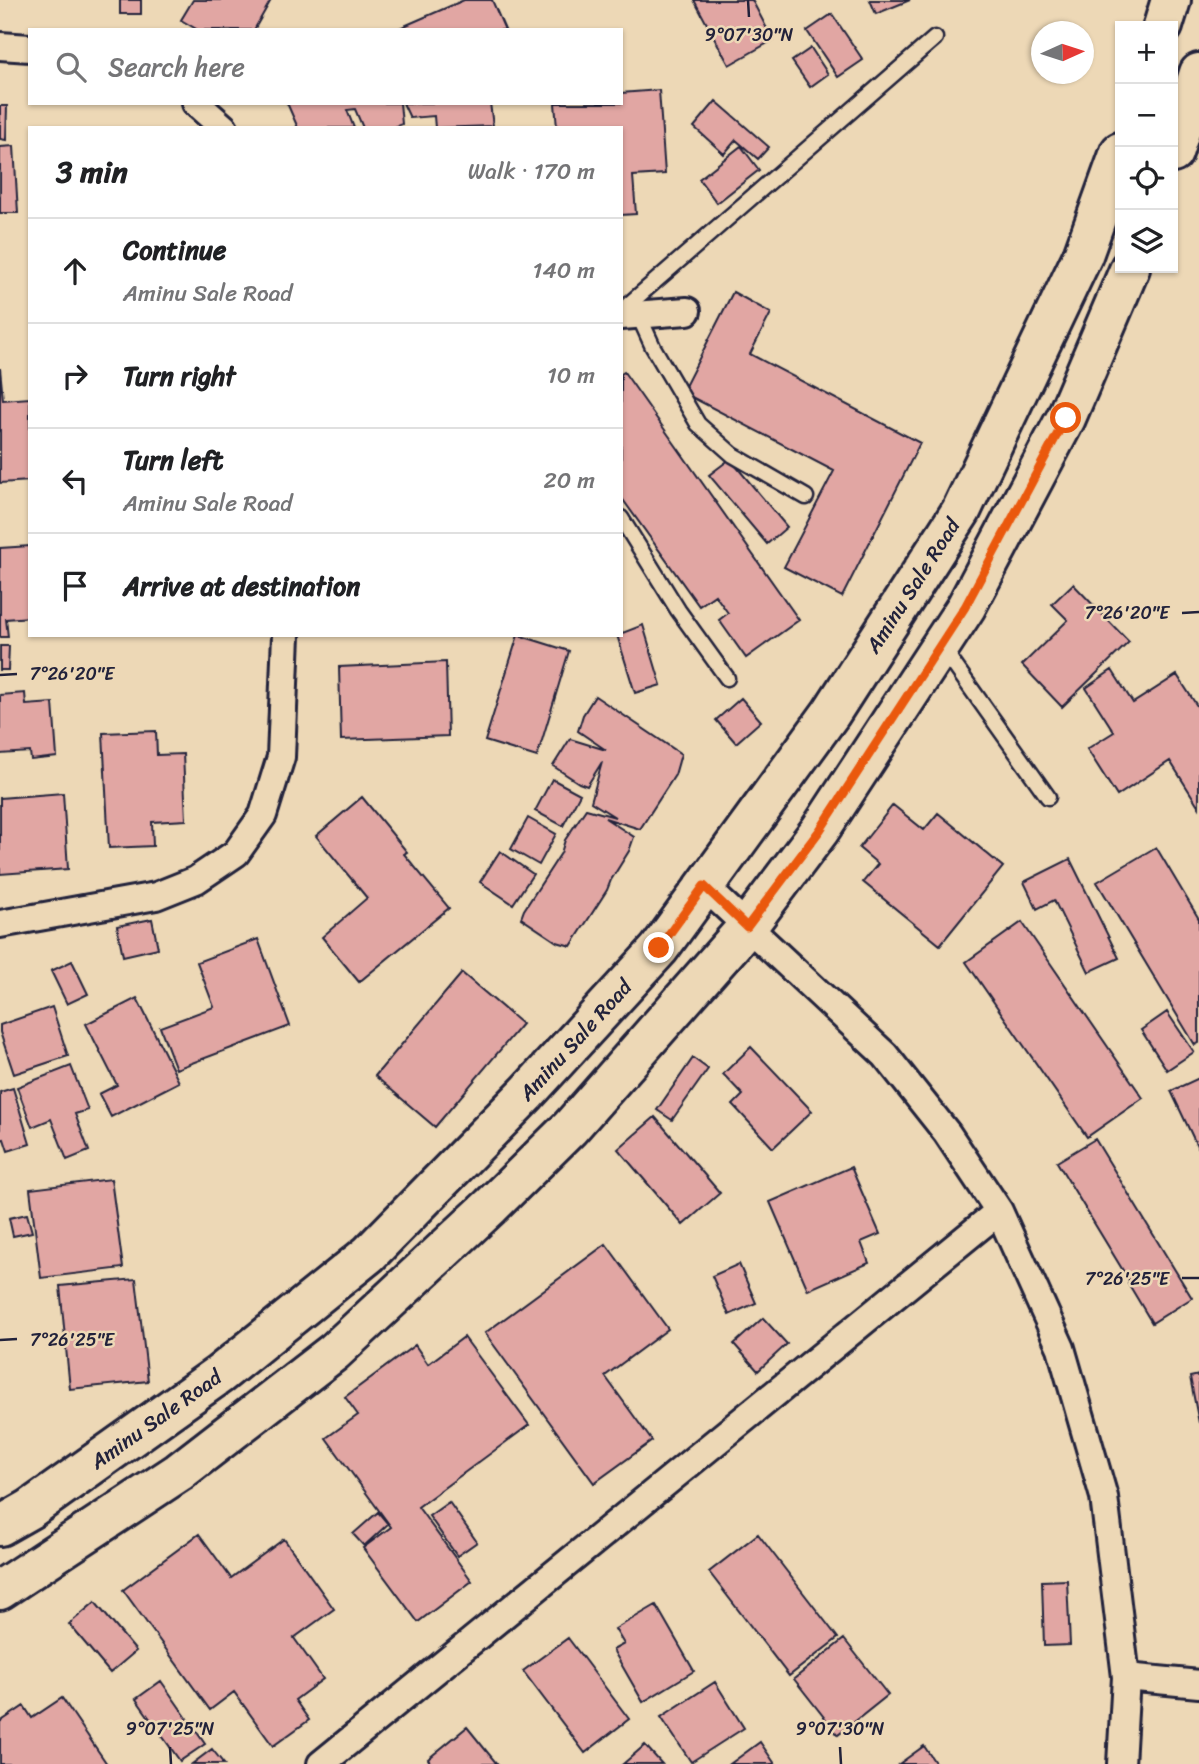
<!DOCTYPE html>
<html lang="en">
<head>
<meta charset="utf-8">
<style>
  :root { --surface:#fff; --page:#f2f2f2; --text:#202124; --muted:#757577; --line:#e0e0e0 }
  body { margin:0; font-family:Sriracha,sans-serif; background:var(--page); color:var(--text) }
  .controls { position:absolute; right:21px; top:21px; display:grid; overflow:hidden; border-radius:0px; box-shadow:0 2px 5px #0004 }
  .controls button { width:63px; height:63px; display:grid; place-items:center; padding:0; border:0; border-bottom:2px solid var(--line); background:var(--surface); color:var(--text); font:35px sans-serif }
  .compass { position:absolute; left:1031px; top:21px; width:63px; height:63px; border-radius:50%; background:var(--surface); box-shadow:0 2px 5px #0004; rotate:87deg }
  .stop { position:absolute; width:21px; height:21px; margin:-16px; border:5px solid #ea580c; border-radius:50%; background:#fff }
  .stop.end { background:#ea580c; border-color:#fff; box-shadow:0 2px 7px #0008 }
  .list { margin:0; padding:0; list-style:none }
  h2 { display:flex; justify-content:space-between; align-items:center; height:91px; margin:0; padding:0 28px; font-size:30px }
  h2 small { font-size:23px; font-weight:400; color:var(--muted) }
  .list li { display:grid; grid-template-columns:46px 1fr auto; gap:21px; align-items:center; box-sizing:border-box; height:105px; padding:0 28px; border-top:2px solid var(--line) }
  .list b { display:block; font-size:26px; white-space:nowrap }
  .list p { margin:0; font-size:23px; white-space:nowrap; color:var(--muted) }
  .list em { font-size:23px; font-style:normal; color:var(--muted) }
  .icon { flex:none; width:38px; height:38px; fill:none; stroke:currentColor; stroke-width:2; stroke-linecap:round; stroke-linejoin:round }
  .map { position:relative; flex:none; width:1199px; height:1764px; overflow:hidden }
  .search { position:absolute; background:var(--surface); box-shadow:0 2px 5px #0004; left:28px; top:28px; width:595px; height:77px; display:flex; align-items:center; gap:18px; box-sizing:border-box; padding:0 24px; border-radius:0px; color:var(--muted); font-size:26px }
  .panel { position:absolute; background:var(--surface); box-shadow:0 2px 5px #0004; left:28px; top:126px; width:595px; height:511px; border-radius:0px }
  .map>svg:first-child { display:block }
  .building { fill:#e1a6a3; stroke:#22223b; stroke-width:2 }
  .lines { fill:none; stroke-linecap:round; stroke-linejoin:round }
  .lane-casing { stroke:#22223b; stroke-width:19 }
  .street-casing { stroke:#22223b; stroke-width:32 }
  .secondary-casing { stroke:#22223b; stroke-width:44 }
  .lane { stroke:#edd8b6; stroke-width:14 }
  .street { stroke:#edd8b6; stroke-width:26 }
  .secondary { stroke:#edd8b6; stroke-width:38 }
  .route { stroke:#ea580c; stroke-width:9 }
  .ticks { fill:none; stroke:#22223b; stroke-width:2.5 }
  .labels { text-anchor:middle; stroke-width:5; stroke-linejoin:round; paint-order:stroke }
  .street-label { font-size:21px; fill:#22223b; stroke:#edd8b6 }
  .ticks-label { font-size:18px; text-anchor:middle; fill:#22223b; stroke:#edd8b6; stroke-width:5; stroke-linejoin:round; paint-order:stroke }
</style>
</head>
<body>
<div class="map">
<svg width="1199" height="1764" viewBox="0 0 1199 1764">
  <rect width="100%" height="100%" fill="#edd8b6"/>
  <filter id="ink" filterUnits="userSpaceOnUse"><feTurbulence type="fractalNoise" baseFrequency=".0143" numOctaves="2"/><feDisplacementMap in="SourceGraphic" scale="14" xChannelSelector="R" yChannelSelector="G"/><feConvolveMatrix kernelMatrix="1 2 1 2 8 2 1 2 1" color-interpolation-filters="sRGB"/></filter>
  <g filter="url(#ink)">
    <path class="building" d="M120,0H141V14H120Z
      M193,0H271L254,30H198L181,20Z
      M464,0H492L505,30H395Z
      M694,0H752L773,40L729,65Z
      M870,0H910L876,14Z
      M832,14L863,60L838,77L807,31Z
      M811,48L828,74L810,87L792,61Z
      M659,90L665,174L633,176L636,214L621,215V128H557L555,103H621V93Z
      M716,101L769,147L758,159L736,140L724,154L694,127Z
      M287,103H400L402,124L392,128H363L355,109L347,110L354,128H298Z
      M403,103H490L493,126L435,128L434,116L410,118Z
      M0,106H7L6,140L0,139Z
      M14,146L18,213H0V147Z
      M741,146L759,170L717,203L699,179Z
      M733,292L771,313L750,354L920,443L842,597L784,567L834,471L682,392Z
      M0,368L3,400L30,398V481L0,483Z
      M624,372L799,620L746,658L719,620L728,613L715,595L699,606L621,497V374Z
      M730,459L787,527L767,544L709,475Z
      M30,546V617L6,619L8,637H0V548Z
      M1073,584L1129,642L1062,707L1022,665L1068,620L1052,604Z
      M643,625L661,685L635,693L617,635Z
      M518,635L569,651L537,757L485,741Z
      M0,646H9L8,670H0Z
      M446,662L448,736L341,740L339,667Z
      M1112,670L1133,703L1177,675L1199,709V807L1170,761L1117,796L1087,749L1114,732L1086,688Z
      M25,693L26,705L53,703L57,757L31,760L30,752L0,754V695Z
      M595,696L681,754L675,775L640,829L605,818L634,837L629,851L611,880L607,890L571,946L557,942L521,918L524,910L561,853L565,840L586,809L615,817L591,802L602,762L587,786L579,783L553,766L570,739L606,750L578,731L583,715Z
      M741,698L761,721L736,743L716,720Z
      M156,731L157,755L183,754L186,820L152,822L153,846L109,848L103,733Z
      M552,779L580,794L563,826L535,811Z
      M63,793L68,869L0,874V798Z
      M362,797L407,852L404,854L449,908L359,982L322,937L367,898L316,836Z
      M893,805L924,830L938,813L1003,867L940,945L863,882L878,864L859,848Z
      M528,818L556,834L539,865L511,849Z
      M1156,847L1199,919V1043L1195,1045L1097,882Z
      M500,851L533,874L513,904L480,882Z
      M1070,859L1119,958L1089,972L1054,900L1037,909L1024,882Z
      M152,919L158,948L123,956L117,926Z
      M1022,922L1143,1098L1087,1137L966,962Z
      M258,939L290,1026L176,1069L160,1027L214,1007L197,962Z
      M72,961L88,994L67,1004L51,971Z
      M462,973L522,1024L435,1127L375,1076Z
      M137,998L179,1082L111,1117L99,1094L117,1085L86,1024Z
      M52,1007L68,1056L14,1074L0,1032V1025Z
      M1167,1012L1194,1052L1167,1070L1141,1030Z
      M751,1047L812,1111L773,1148L733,1105L743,1095L723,1074Z
      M693,1058L708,1069L672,1120L657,1110Z
      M71,1066L88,1110L75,1114L89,1151L67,1160L51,1119L32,1127L17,1087Z
      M1199,1078V1150L1171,1091Z
      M13,1088L30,1144L8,1151L4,1139L0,1140V1092Z
      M655,1117L720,1193L683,1225L618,1149Z
      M1095,1139L1192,1298L1152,1323L1128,1283L1130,1282L1057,1162Z
      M851,1167L880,1234L861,1242L869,1263L808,1290L770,1202Z
      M111,1179L123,1268L41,1278L30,1189Z
      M27,1214L32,1232L13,1236L9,1218Z
      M606,1244L668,1329L605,1376L652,1441L594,1483L485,1333Z
      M739,1264L756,1303L729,1315L712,1276Z
      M136,1279L148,1381L70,1389L60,1286Z
      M763,1318L787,1344L758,1371L734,1344Z
      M464,1337L529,1425L418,1507L472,1581L418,1622L363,1548L391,1527L326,1438L358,1415L345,1397L415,1345L428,1364Z
      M1199,1375V1423L1190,1377Z
      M449,1502L477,1542L457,1556L429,1516Z
      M378,1512L388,1524L364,1546L353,1534Z
      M199,1534L231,1578L284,1539L334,1609L294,1638L323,1679L295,1700L309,1720L273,1746L234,1692L210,1710L123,1590Z
      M758,1534L838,1638L789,1676L709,1572Z
      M1067,1580L1070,1645L1044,1646L1042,1581Z
      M95,1602L136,1651L110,1673L69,1624Z
      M656,1605L694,1671L643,1702L613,1650L624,1644L615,1629Z
      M568,1638L629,1719L585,1753L523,1671Z
      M844,1639L888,1695L838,1735L794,1679Z
      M161,1681L205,1744L180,1761L136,1699Z
      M715,1682L744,1728L691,1762L661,1717Z
      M62,1698L107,1764H0V1722L24,1706L32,1718Z
      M467,1727L497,1764H431L428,1759Z
      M760,1742L775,1764H730Z
      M645,1745L662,1764H623Z
      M924,1746L936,1764H899Z
      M212,1749L224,1764H192Z"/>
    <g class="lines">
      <g class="lane-casing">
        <path id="lane" d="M621,311L935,38
          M638,314L653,347L698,424L733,455L806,497
          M621,518L678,610L727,678
          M943,649L1048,797"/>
      </g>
      <g class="street-casing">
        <path id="street" d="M0,46L30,48
          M196,103L224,128
          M621,316L687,311
          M704,886L885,1055L947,1133L999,1211L1061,1348L1104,1497L1126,1677L1121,1764
          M0,924L156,896L196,880L236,853L263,815L281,757L286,635
          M1126,1677L1199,1684
          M321,1764L999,1211"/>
      </g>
      <g class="secondary-casing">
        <g id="secondary">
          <path d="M1163,26L1171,0"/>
          <path d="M1173,153L1199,73"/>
          <path id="s1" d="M0,1526L30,1509L220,1374L369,1254L527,1093L659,949L831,713L961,511L1083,255L1120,152"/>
          <path d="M0,1590L179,1472L334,1352L491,1206L570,1128L747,927L820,830L966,607L1066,418L1130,268"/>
        </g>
      </g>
      <use href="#lane" class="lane"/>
      <use href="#street" class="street"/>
      <use href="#secondary" class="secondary"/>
    </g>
  </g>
  <g class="lines" filter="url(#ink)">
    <path class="route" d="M659,948L704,886L747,927L820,830L965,607L1066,418"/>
  </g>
  <path class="ticks" d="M748,0L749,17M1182,613L1199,612M0,675L17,674M1182,1278H1199M0,1340L17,1339M170,1747L171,1764M840,1747L841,1764"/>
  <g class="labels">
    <g class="street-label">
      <text dy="7" stroke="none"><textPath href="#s1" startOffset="1323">Aminu Sale Road</textPath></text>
      <text dy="7" stroke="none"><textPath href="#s1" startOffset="756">Aminu Sale Road</textPath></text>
      <text dy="7" stroke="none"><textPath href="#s1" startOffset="189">Aminu Sale Road</textPath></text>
    </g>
  </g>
  <g class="ticks-label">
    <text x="749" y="41">9°07'30"N</text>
    <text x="1127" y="619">7°26'20"E</text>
    <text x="72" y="680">7°26'20"E</text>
    <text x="1127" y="1285">7°26'25"E</text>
    <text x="72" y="1346">7°26'25"E</text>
    <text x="170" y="1735">9°07'25"N</text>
    <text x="840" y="1735">9°07'30"N</text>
  </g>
</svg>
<div class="controls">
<button>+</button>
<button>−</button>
<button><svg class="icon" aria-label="locate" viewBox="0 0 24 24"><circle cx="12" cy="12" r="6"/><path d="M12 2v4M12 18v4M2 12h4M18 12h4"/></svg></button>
<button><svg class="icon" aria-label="layers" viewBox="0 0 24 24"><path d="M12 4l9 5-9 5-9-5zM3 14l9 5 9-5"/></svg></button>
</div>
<svg class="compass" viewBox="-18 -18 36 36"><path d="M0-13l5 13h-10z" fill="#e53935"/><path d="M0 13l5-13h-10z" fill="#757577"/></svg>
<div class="stop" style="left:1066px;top:418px"></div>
<div class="stop end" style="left:659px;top:948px"></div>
<div class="search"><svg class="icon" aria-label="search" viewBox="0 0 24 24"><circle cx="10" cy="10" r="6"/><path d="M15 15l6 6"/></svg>Search here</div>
<section class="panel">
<h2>3 min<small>Walk · 170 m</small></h2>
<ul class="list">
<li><svg class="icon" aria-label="ahead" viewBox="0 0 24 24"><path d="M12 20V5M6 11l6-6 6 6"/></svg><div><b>Continue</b><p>Aminu Sale Road</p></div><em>140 m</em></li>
<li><svg class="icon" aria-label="right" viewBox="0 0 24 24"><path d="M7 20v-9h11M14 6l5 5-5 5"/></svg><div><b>Turn right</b></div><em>10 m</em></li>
<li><svg class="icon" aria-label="left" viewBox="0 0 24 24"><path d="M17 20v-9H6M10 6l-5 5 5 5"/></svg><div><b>Turn left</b><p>Aminu Sale Road</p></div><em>20 m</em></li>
<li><svg class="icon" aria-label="arrive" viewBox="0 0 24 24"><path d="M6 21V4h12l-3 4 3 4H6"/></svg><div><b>Arrive at destination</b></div></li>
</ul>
</section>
</div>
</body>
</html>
